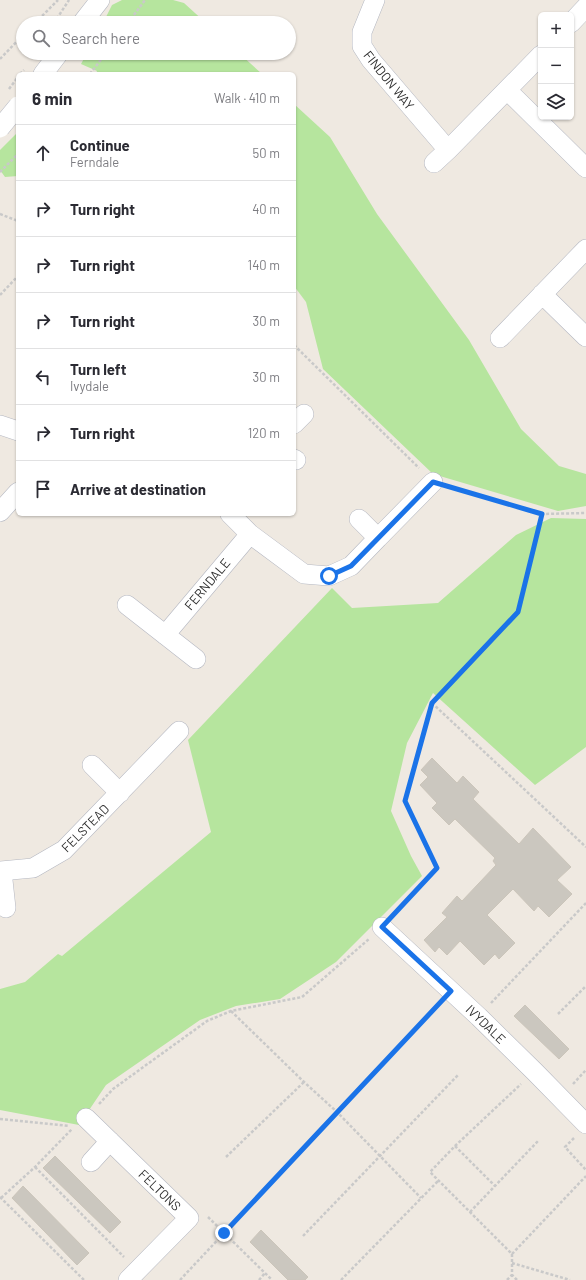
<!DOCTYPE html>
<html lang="en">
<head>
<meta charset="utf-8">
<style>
  :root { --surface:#fff; --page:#f2f2f3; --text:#2b2b33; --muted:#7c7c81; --line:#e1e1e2 }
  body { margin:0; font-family:Barlow,sans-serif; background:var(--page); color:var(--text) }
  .controls { position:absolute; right:12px; top:12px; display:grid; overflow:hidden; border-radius:6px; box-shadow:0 1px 3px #0004 }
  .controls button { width:36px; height:36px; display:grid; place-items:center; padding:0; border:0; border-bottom:1px solid var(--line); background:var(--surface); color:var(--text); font:20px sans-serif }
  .stop { position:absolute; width:12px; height:12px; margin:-9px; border:3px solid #1a73e8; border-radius:50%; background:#fff }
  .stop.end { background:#1a73e8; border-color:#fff; box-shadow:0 1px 4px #0008 }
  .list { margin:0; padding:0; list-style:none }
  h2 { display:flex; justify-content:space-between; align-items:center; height:52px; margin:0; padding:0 16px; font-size:17px }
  h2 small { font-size:13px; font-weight:400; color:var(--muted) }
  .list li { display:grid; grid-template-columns:26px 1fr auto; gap:12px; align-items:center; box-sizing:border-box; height:56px; padding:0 16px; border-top:1px solid var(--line) }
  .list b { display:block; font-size:15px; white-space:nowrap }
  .list p { margin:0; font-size:13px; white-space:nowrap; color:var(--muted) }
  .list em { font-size:13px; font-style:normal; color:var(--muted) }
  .icon { flex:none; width:22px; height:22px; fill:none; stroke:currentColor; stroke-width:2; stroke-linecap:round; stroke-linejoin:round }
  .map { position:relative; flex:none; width:586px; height:1280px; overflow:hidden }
  .search { position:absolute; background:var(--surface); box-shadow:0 1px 3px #0004; left:16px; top:16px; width:280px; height:44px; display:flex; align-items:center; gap:10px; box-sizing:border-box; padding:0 14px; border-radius:22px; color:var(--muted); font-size:15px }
  .panel { position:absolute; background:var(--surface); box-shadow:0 1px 3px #0004; left:16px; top:72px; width:280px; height:444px; border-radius:6px }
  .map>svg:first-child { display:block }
  .green { fill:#b6e59e }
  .building { fill:#cbc7bf; stroke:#cbc5ba }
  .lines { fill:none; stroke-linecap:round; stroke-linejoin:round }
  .minor-casing { stroke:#b4b7c1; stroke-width:20 }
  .path { stroke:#c9c9c9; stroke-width:2.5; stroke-dasharray:3 2; stroke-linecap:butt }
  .minor { stroke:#fff; stroke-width:19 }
  .minor-bridge-casing { stroke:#b4b7c1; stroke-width:20; stroke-linecap:butt }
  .minor-bridge { stroke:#fff; stroke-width:19 }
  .route { stroke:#1a73e8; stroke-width:5 }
  .labels { text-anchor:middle; stroke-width:3; stroke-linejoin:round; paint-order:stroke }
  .street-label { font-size:13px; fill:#2e2e2e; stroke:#fff }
</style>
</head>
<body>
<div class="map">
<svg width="586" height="1280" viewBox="0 0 586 1280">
  <rect width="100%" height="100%" fill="#efe9e1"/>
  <path class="green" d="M122,0H173L184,3L206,23H103L112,5Z
    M87,53H239L262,74H96L97,71L81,64Z
    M294,104L330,137L377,214L469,340L521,429L559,466L586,474V506L558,511L433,474L323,369L306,302L294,286Z
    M16,134L18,136V176L5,177L0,170V150Z
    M551,518L586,519V747L535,785L433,693L407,743L391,811L411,856L422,876L336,962L280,999L236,1006L200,1020L106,1085L79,1125L0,1110V989L25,982L58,954L62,956L211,832L188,740L332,588L352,608L438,603L516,535Z"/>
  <path class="building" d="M432,758L457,783L463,776L479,792L473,799L519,844L533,828L571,867L557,880L572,894L549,917L538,906L534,911L513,889L487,915L515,943L499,959L495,954L484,965L460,941L447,955L439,947L435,952L424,940L447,917L442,913L457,896L462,901L496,865L493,861L495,858L455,819L449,825L432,808L437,803L420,785L428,777L421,770Z
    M525,1005L569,1049L559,1059L514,1016Z
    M55,1156L121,1222L110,1233L43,1168Z
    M23,1186L89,1253L77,1265L12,1198Z
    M261,1230L308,1277L305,1280H288L250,1242Z"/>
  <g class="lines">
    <g class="minor-casing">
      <path id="minor" d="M375,0L362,32V46L371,60L448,150L434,163
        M82,23L100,0
        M571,23L586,7
        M43,74L59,53
        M507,90L586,168
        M448,150L541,55
        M542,294L586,337
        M500,338L586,249
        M294,424L304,414
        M0,425L18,431
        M294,459L296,460
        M0,512L18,492
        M230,514L250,534L304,574L329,576L351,566L378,538
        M359,519L378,538L433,482
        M127,605L196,659
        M165,635L250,534
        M92,765L120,793
        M0,871L33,868L64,850L179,731
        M2,871L6,908
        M382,927L479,1017L535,1072L586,1124
        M86,1118L189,1218L128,1280
        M91,1162L110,1141"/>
    </g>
    <path class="path" d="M35,23L58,0
      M54,23L69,0
      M128,23L145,0
      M0,59L23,35
      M20,74L24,70
      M90,74L106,53
      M9,89L18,77
      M0,172L18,154
      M0,214L18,221
      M0,295L18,276
      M294,345L419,468
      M450,487L542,514L586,513
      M432,703L586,847
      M395,913L437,868L405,801L432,703L518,612L542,514
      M491,1003L586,903
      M231,1011L304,1082L337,1112L421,1198
      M558,1014L586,986
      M573,1084L586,1070
      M99,1104L113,1089L207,1021L231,1011L302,997L369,939
      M0,1119L69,1126
      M574,1138L565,1147L586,1170
      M455,1146L495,1186
      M226,1157L304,1082
      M35,1167L124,1257
      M0,1197L84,1280
      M1,1198L35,1167L72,1129
      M470,1212L539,1140
      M208,1217L272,1280
      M303,1236L458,1075
      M512,1254L586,1176
      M512,1263L570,1280
      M180,1280L438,1005
      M259,1280L265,1273
      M341,1280L438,1181
      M507,1280L512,1275
      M517,1280L512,1275V1254L430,1172L455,1146L521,1084"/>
    <use href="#minor" class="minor"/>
    <g class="minor-bridge-casing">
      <path id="minor-bridge" d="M0,128L18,106"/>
    </g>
    <use href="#minor-bridge" class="minor-bridge"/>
  </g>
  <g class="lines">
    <path class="route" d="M224,1233L451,991L382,927L437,868L405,801L432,703L518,612L542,514L433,482L351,566L329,576"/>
  </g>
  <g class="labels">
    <g class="street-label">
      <text transform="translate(389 80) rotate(51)" y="5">FINDON WAY</text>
      <text transform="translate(207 584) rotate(-50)" y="5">FERNDALE</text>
      <text transform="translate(85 828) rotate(-45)" y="5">FELSTEAD</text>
      <text transform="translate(486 1024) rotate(44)" y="5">IVYDALE</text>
      <text transform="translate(160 1190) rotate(44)" y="5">FELTONS</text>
    </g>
  </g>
</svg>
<div class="controls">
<button>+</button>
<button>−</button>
<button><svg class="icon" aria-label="layers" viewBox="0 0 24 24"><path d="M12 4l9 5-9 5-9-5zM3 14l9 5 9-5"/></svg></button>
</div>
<div class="stop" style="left:329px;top:576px"></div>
<div class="stop end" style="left:224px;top:1233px"></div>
<div class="search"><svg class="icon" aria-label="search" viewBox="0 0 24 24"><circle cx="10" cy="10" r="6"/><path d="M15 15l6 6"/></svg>Search here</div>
<section class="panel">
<h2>6 min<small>Walk · 410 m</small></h2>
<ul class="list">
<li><svg class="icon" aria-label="ahead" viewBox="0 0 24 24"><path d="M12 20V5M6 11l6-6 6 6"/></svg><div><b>Continue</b><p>Ferndale</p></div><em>50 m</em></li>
<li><svg class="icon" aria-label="right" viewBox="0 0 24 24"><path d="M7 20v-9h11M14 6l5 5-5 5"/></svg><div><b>Turn right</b></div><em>40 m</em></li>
<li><svg class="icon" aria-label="right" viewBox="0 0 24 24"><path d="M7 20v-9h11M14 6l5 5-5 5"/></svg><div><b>Turn right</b></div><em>140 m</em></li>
<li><svg class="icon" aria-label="right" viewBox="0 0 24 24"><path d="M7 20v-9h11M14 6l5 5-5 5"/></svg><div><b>Turn right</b></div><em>30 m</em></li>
<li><svg class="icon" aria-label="left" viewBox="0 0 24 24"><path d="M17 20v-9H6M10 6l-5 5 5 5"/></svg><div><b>Turn left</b><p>Ivydale</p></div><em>30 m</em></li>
<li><svg class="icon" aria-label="right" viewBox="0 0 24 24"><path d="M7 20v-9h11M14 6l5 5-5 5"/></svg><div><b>Turn right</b></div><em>120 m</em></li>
<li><svg class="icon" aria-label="arrive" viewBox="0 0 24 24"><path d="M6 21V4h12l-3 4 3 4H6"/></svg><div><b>Arrive at destination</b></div></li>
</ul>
</section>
</div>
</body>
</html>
